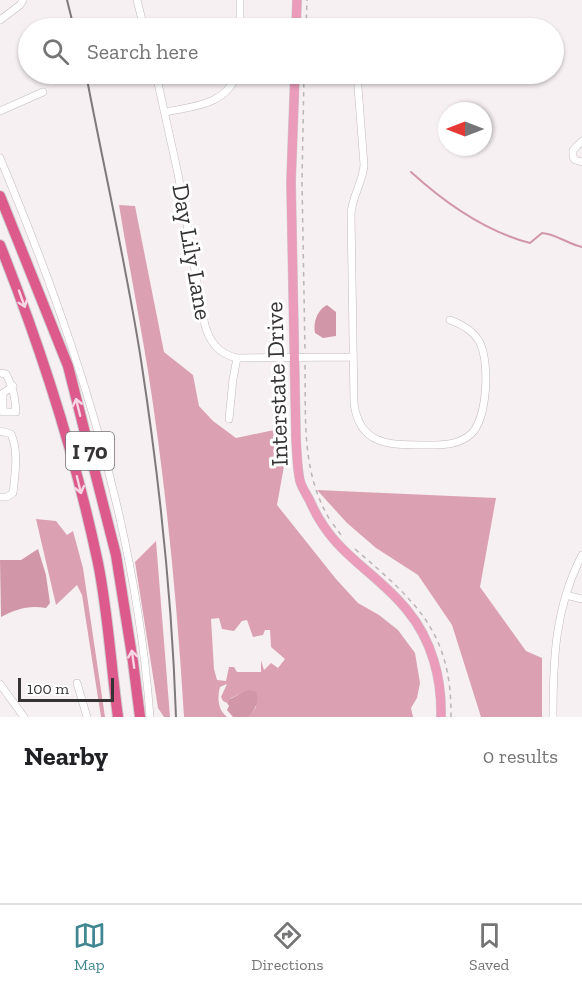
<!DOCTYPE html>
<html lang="en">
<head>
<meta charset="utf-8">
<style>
  :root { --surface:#fff; --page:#f6f6f6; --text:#202124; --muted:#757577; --line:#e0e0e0; --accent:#418792 }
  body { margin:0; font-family:"Zilla Slab",serif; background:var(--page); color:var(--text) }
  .compass { position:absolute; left:438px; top:102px; width:54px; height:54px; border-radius:50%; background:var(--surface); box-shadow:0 2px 4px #0004; rotate:270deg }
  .scale { position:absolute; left:18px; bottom:15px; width:96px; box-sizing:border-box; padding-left:6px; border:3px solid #363334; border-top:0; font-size:16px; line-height:21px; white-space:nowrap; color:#363334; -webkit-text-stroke:4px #fff; paint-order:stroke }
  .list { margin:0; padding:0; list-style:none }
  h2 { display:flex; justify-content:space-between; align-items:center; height:78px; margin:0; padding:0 24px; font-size:26px }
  h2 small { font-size:20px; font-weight:400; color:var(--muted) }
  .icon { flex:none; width:33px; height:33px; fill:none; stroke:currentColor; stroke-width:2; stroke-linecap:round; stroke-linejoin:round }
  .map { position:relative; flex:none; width:582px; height:717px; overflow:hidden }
  .search { position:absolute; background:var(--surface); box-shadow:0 2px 4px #0004; left:18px; right:18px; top:18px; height:66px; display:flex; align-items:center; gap:15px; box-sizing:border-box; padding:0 21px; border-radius:33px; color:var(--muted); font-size:22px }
  .sheet { height:186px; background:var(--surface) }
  nav { display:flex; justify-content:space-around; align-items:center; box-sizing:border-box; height:84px; border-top:2px solid var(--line); background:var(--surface); font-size:16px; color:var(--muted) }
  nav a { display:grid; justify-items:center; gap:3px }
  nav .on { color:var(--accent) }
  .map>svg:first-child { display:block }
  .forest { fill:#dba1b2; fill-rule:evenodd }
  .water { fill:#d197a9 }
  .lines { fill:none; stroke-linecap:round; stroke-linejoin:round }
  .stream { stroke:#d197a9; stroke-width:2 }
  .minor-casing { stroke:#c1babc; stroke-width:8 }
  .major-casing { stroke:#cfcece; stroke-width:10 }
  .highway-casing { stroke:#cfcece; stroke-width:12 }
  .path { stroke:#bab5b6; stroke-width:1.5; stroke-dasharray:4.5 4.5; stroke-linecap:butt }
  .minor { stroke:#fff; stroke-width:7 }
  .major { stroke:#ea9cba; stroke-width:9 }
  .highway { stroke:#dc5a8c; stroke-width:10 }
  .rail { stroke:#7e7a7b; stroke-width:2 }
  .oneway { stroke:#f6d6e2 }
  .labels { text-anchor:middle; stroke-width:6; stroke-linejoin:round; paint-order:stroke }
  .shield { fill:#fff; stroke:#727071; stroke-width:1.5 }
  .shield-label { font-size:22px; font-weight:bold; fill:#363334 }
  .street-label { font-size:24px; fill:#363334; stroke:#fff }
</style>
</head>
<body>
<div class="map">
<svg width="582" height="717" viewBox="0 0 582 717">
  <rect width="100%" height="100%" fill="#f7f0f2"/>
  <path class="forest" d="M119,205L135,206L164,352L193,375L199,406L213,421L236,438L279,429L284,466L277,505L336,579L358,603L379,615L398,630L415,653L420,683L417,698L411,708L413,717H249L256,707L244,692L229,699L227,703L223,701L221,697L227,684L220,687C217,698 218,710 227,717H184C177,601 166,486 148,371C139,316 128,260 119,205ZM219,618L222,629L234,631L242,621L247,620L253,637L263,635L265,630H270L271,647L285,659L278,668L271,663L264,670L261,660V672H237L234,667H229L226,681L217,680L214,669L211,619Z
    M317,490L496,498L480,587L526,651L542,658V717H481L452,625L418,575L376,548L347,523Z
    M36,519L56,521L67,535L73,531L83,568L105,717H101L82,595L77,585L56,605Z
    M156,541L170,717H164L158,708L135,562Z"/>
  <path class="water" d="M327,305L336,312V336L323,338L315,333C313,323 317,310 327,305Z
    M38,549L46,575L50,603L46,608C28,605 17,609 1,617L0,560H21Z
    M249,690L256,692C260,701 255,709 249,717H233L227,710L229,706L227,703L229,699C234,698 241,692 249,690Z"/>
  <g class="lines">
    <path class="stream" d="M411,172C445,203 484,231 530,243L542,233C556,234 568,244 582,247"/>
    <g class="minor-casing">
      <path id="minor" d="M137,0L144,28
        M0,20L20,5L23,0
        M240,28V0
        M156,74L178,174L204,321C208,340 218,354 237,358L353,357
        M357,74L364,165C363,182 352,196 351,214L354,403C359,445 389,445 423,445C440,445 458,446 471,434C488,418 490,360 479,341C473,331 461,324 450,320
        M0,111L43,92
        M166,112C194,106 226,105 237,74
        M582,141L573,150V157L575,160L582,162
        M0,158C75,336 136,524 150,717
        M0,373L6,374C13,387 15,397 16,412H3V393L13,386
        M229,419L233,379L237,358
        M0,431L11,434C19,451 15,474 13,493L7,497H0
        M566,595L582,599
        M77,683L87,717
        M0,684L24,717
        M553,717C553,659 555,607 582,555"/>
    </g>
    <g class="major-casing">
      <path id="major" d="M296,28L297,0
        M295,74L291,182L296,439C297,453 297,468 300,481C302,488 307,495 310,501C333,555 374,569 407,610C432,640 442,679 441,717"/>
    </g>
    <g class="highway-casing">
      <path id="highway" d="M0,196L68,366L116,555L133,662L140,717
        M0,245C41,348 75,454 98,563C108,612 111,667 118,717"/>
    </g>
    <path class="path" d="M306,28L307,0
      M304,74L302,182L305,351
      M305,365C306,419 301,472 330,520
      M333,524L341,535
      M355,549C415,601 452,631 451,717"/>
    <use href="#minor" class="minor"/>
    <use href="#major" class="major"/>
    <use href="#highway" class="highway"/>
    <path class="rail" d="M67,0L74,28
      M86,74C104,169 126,264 141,360C159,477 172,598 176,717"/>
  </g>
  <defs><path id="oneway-shaft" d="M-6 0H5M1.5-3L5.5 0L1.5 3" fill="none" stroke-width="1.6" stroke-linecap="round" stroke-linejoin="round" transform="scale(1.5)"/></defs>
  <g class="oneway">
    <use href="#oneway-shaft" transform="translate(22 299) rotate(70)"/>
    <use href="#oneway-shaft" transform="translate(78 407) rotate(-104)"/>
    <use href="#oneway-shaft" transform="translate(79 485) rotate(76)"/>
    <use href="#oneway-shaft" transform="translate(133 659) rotate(-98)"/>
  </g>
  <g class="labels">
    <rect class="shield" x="66" y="432" width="48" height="38" rx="4.5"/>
    <g class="shield-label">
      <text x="90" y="459">I 70</text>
    </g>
    <g class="street-label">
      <text transform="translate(192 252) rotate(80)" y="8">Day Lily Lane</text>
      <text transform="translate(277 384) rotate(-92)" y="8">Interstate Drive</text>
    </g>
  </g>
</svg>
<svg class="compass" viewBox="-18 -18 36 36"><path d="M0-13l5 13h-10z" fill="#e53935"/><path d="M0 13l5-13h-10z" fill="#757577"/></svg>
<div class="scale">100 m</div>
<div class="search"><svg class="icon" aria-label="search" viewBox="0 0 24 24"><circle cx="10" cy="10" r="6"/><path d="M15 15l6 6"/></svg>Search here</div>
</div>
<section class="sheet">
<h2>Nearby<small>0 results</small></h2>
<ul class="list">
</ul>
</section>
<nav>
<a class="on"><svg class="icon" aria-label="map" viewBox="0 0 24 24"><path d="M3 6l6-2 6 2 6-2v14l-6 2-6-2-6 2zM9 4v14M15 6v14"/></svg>Map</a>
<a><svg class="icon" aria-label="directions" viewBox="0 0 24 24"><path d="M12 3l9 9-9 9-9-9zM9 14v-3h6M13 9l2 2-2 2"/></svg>Directions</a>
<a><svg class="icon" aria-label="saved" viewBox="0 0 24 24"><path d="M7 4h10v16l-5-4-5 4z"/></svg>Saved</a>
</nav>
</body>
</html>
